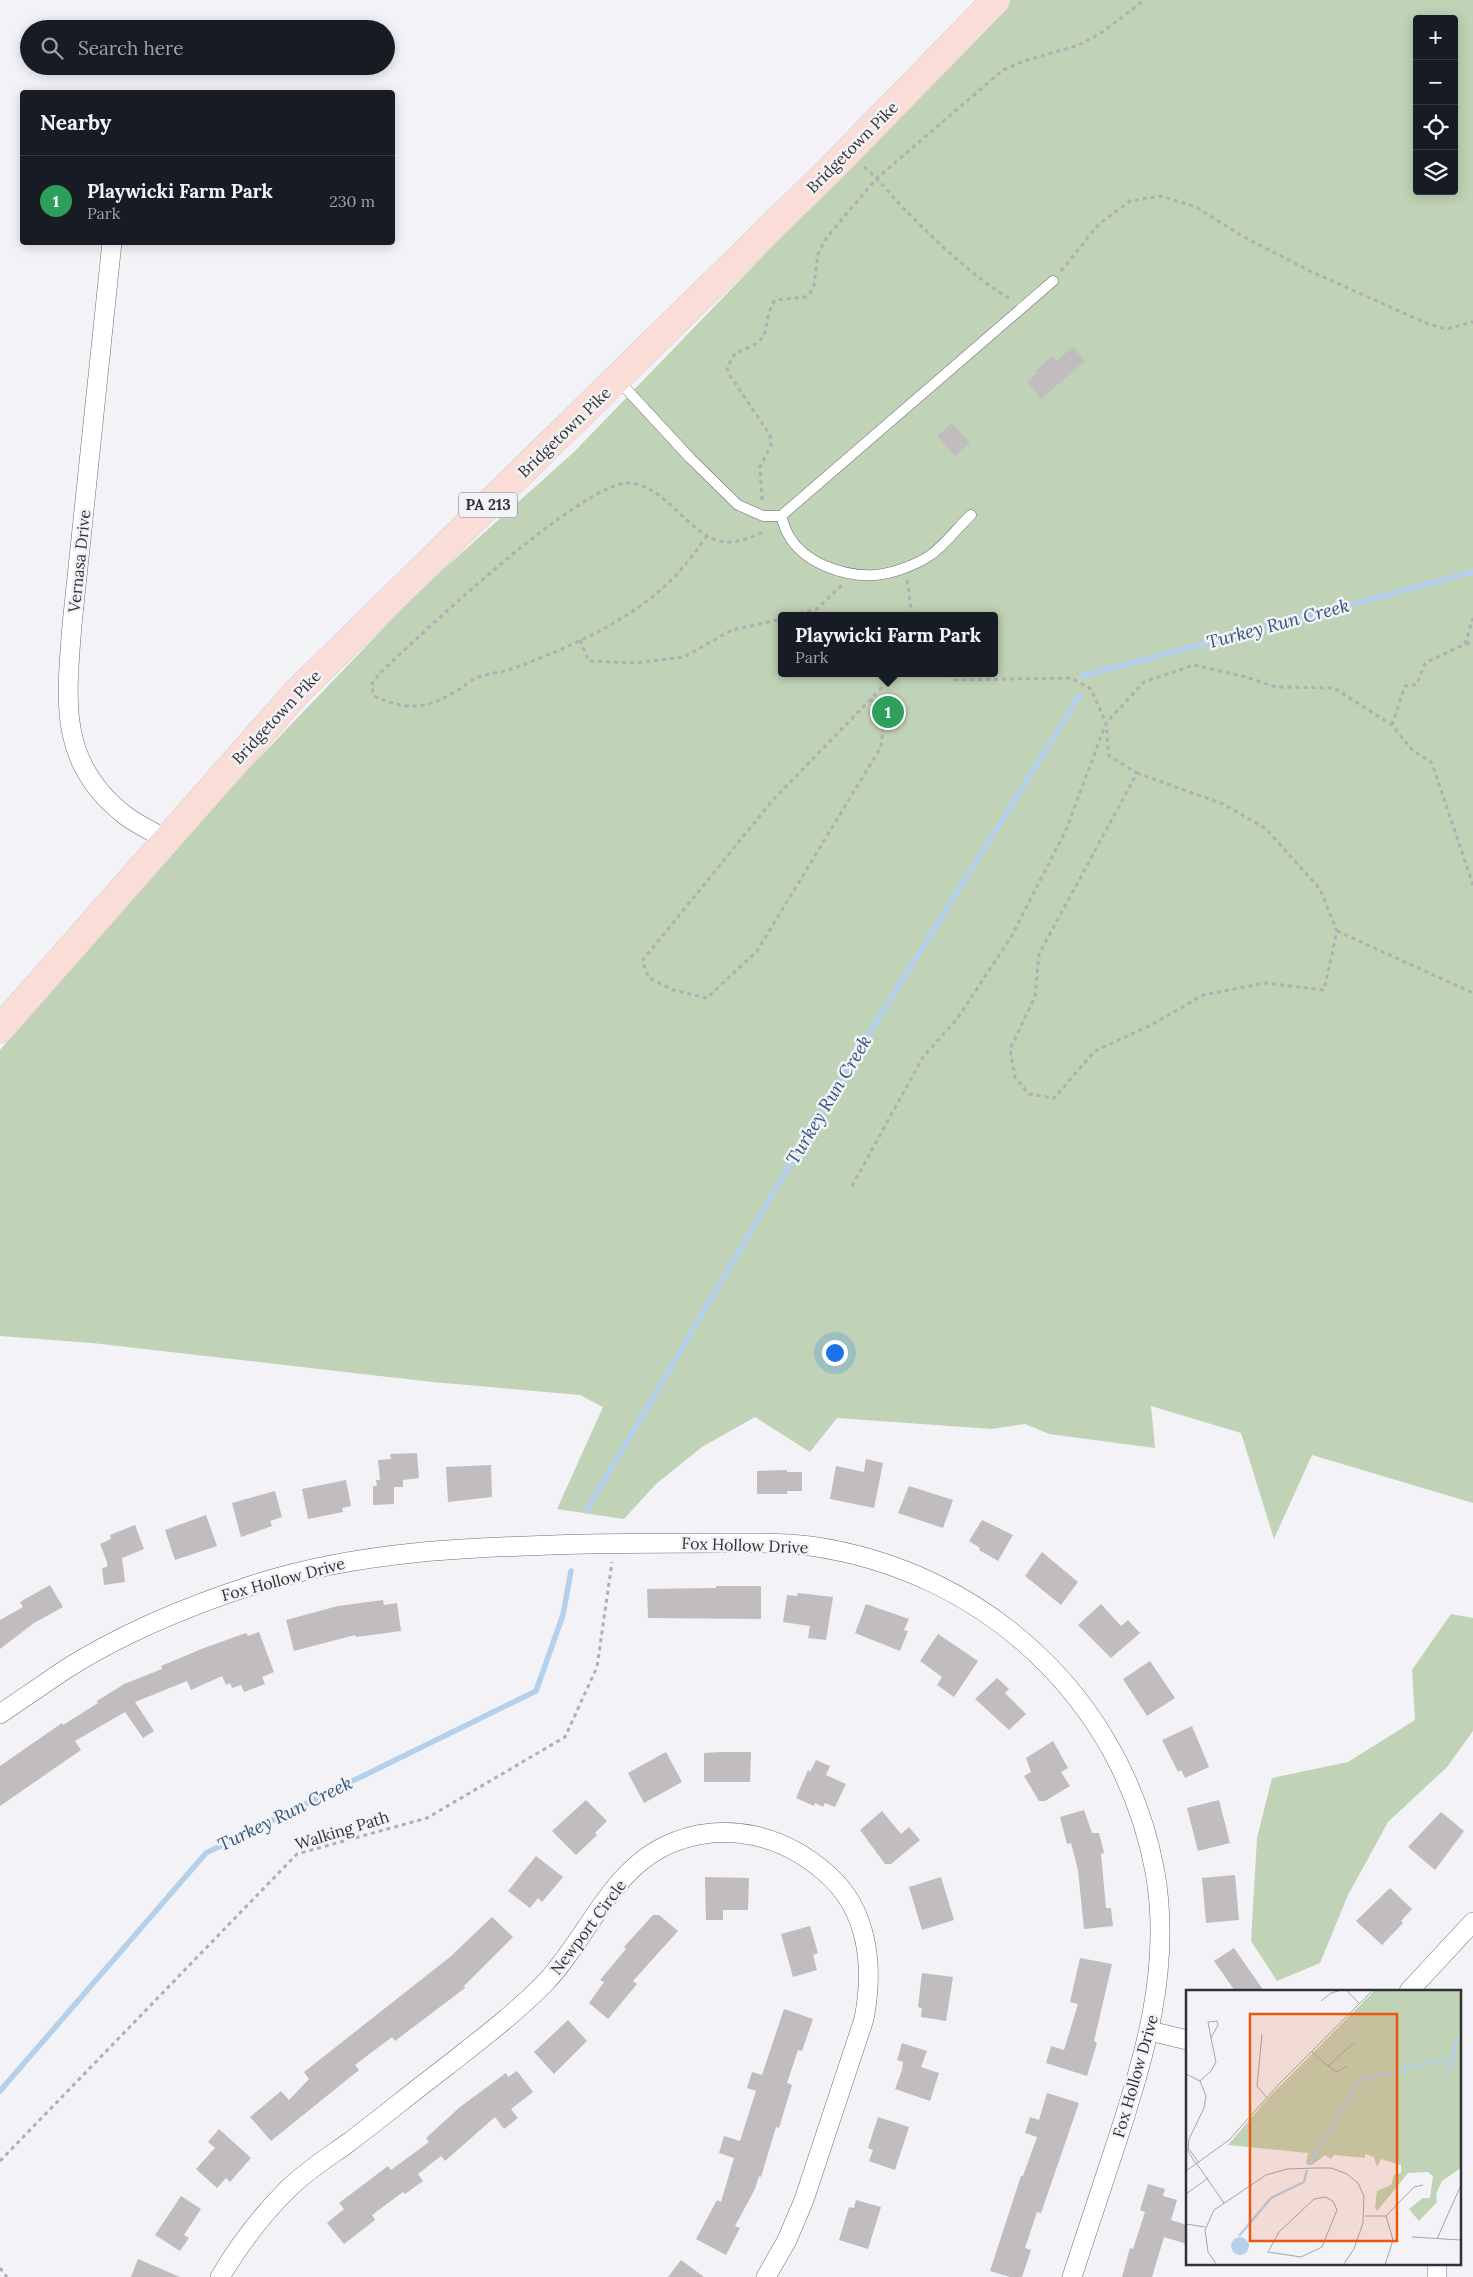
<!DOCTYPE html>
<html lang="en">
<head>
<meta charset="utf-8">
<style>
  :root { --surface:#171b24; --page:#242831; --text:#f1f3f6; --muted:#9ea1a6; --line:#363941; --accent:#1a73e8 }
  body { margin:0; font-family:Lora,serif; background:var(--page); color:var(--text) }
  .controls { position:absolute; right:15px; top:15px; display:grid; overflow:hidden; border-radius:5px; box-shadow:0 2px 12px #0003 }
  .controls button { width:45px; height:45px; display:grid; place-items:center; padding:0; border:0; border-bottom:1px solid var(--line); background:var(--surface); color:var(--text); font:25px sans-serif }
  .you { position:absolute; left:834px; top:1352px; width:18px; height:18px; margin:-12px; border:4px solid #fff; border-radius:50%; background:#1a73e8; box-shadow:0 0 0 8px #1a73e833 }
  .badge { display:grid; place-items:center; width:32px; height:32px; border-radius:50%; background:var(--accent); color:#fff; font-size:16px; font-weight:700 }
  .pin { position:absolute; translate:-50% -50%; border:2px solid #fff; box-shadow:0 1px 5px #0006 }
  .popup { position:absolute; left:778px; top:612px; width:220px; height:65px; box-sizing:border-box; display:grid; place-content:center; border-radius:5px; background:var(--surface); filter:drop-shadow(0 1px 4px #0005); font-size:16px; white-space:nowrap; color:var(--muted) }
  .popup b { font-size:19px; color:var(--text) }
  .popup::after { content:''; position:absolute; left:50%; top:100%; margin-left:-10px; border:10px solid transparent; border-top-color:var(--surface) }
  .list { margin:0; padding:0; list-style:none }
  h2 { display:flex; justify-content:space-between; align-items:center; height:65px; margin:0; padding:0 20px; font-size:21px }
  h2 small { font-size:16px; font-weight:400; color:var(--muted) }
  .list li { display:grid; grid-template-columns:32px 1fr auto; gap:15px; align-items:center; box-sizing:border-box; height:90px; padding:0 20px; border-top:1px solid var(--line) }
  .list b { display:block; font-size:19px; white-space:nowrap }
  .list p { margin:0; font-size:16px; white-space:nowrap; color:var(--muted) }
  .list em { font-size:16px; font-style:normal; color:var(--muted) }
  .icon { flex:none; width:28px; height:28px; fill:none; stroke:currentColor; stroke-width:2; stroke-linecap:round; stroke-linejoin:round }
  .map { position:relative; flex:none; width:1473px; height:2277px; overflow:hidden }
  .search { position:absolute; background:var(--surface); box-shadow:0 2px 12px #0003; left:20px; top:20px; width:375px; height:55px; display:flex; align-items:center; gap:12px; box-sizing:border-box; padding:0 18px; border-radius:28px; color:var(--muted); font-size:19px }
  .panel { position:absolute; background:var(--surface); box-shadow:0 2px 12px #0003; left:20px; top:90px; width:375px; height:155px; border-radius:5px }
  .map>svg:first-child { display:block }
  .green { fill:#c0d3b6; fill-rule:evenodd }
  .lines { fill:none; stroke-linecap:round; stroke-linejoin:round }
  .stream { stroke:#b5d0eb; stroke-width:5.5 }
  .building { fill:#c1bcbe }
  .lane-casing { stroke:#6f6e72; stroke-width:11 }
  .street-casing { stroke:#6f6e72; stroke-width:20 }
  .primary-casing { stroke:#cecece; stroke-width:29 }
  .path { stroke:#b0afb3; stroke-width:3; stroke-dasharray:4 4; stroke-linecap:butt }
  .lane { stroke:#fff; stroke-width:10 }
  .street { stroke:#fff; stroke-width:19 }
  .primary { stroke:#faddd6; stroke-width:28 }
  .labels { text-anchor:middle; stroke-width:5; stroke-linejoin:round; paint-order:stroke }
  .shield { fill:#f3f2f7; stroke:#6c6c6e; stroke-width:1 }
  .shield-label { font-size:15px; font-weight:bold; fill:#323234 }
  .street-label { font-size:16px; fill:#323234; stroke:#f3f2f7 }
  .water-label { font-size:18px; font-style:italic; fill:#30577e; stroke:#f3f2f7 }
  .inset-river { fill:none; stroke:#b5d0eb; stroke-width:2.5 }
  .inset-road { fill:none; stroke:#a6a5a9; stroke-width:1 }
  .view { fill:#e8590c; fill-opacity:0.15; stroke:#e8590c; stroke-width:2.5 }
  .inset-edge { fill:none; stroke:#323234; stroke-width:2.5 }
</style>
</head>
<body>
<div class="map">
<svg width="1473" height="2277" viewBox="0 0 1473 2277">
  <rect width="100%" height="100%" fill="#f3f2f7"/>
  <path class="green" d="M1010,0H1473V1503L1312,1455L1274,1539L1241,1433L1151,1406L1155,1448L1049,1434L1025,1424L992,1429L837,1418L810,1452L755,1417L702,1447L656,1484L624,1519L557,1509L603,1407L580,1395L432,1382L92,1343L0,1336V1050L189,831L417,593L574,452ZM1417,19H1454V191H1417ZM782,616H994V673H782Z
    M1451,1614L1473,1618V1731L1447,1767L1388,1822L1348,1895L1320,1963L1277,1981L1251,1941L1257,1838L1272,1778L1348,1762L1415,1720L1412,1670Z"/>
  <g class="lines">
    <path class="stream" d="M1082,676L1473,572
      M586,1511L843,1075L1080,695
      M0,2091L206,1853L536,1691L563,1615L571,1571"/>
  </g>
  <path class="building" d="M1073,347L1085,361L1041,399L1027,382L1037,373L1035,371L1052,356L1056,361Z
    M952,423L970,443L955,456L937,436Z
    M417,1453L419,1478L403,1480V1487H394V1504L373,1505V1486H377L376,1480H380L378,1460L391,1459L390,1454Z
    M866,1459L883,1463L874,1508L830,1499L836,1466L864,1472Z
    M491,1465L492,1497L448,1502L446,1467Z
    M787,1470V1472H802V1491H787V1494H757V1471Z
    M346,1480L351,1506L342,1508L343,1512L308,1519L302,1489Z
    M909,1486L953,1500L943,1528L898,1513Z
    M275,1491L282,1517L270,1521L272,1526L241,1537L232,1503Z
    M206,1515L217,1546L175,1560L165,1530Z
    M982,1520L1013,1535L998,1561L979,1550L980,1548L969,1541Z
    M135,1525L144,1549L122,1558L125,1582L104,1585L102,1568L107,1567V1562L100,1544L111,1539L110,1535Z
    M1042,1552L1078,1582L1061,1605L1025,1576Z
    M50,1585L63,1607L34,1623L0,1649V1620L23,1607L20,1602Z
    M716,1586H761V1619L648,1618L647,1589L716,1588Z
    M798,1593L833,1597L826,1640L808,1638L810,1626L783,1622L787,1595L797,1596Z
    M383,1600L384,1605L397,1603L401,1631L356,1637L355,1635L294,1651L286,1620L338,1606Z
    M866,1604L909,1619L904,1630L908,1631L900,1651L855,1633Z
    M1101,1604L1121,1626L1128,1620L1140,1633L1111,1658L1078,1625Z
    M259,1632L274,1672L262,1677L265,1684L244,1692L241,1685L232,1688L230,1683L226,1685L222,1676L191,1690L187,1681L135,1702L154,1731L143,1738L125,1712L75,1741L81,1750L0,1806V1766L62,1723L63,1725L98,1703L97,1701L124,1684L162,1669L161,1666L204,1648L246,1633L248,1636Z
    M938,1634L978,1661L954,1697L937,1685L942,1677L920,1661Z
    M1150,1661L1175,1698L1147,1716L1123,1679Z
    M997,1678L1009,1689L1005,1693L1026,1714L1009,1730L975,1699Z
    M1192,1726L1209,1767L1185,1778L1181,1770L1178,1772L1162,1740Z
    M1053,1741L1068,1768L1061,1772L1070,1786L1045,1801H1039L1024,1776L1031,1772L1026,1758Z
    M666,1752L682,1782L644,1803L628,1773Z
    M722,1752H751L750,1782H704V1753Z
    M816,1760L830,1766L826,1775L846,1784L835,1807L825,1803L823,1807L815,1803L814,1806L796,1798L808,1770L810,1772Z
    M586,1800L607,1821L595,1833L597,1835L576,1855L552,1831Z
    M1219,1800L1230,1843L1198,1851L1187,1808Z
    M1084,1810L1092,1833H1099L1104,1853L1101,1854L1106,1908H1111L1113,1926L1084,1929L1078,1870L1071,1843L1067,1844L1060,1817Z
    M882,1811L901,1834L909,1827L920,1840L891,1864H885L860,1830Z
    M1441,1812L1464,1831L1435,1870L1408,1847Z
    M536,1856L563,1877L542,1902L538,1898L530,1908L508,1891Z
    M1235,1875L1239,1920L1206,1923L1202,1878Z
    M705,1877L749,1878L748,1910H723V1920H706Z
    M941,1877L954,1920L922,1930L909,1887Z
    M1390,1888L1412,1909L1401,1921L1403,1923L1382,1945L1356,1921Z
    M653,1915H659L678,1931L633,1981L637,1984L608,2019L589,2003L604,1982L600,1980L626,1949L624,1947Z
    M492,1917L513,1937L464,1986L465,1988L395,2041L392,2037L355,2065L359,2070L271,2141L250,2117L281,2091L289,2100L309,2079L304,2072L450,1957Z
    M810,1926L818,1953L813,1955L817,1970L793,1977L781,1934Z
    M1234,1948L1264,1991H1235L1214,1961Z
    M1080,1958L1112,1964L1094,2041L1097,2043L1087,2076L1046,2063L1051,2046L1064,2050L1078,2004L1070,2002Z
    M922,1973L953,1977L946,2021L921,2017L922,2008L918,2007Z
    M784,2009L813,2019L802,2051L798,2050L787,2083L792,2085L779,2128L776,2127L761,2177L759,2176L755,2189L735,2226L740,2228L726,2255L696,2239L717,2200L721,2202L734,2158L719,2153L724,2136L740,2141L756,2091L747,2088L752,2072L762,2075Z
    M568,2020L587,2041L554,2074L534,2052Z
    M902,2043L927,2051L921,2067L939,2073L930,2101L895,2089L902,2070L903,2062L897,2060Z
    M517,2071L533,2092L511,2109L518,2118L504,2129L495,2117L445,2161L441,2156L418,2174L423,2181L405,2194L403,2192L372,2215L375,2220L344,2244L327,2223L344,2209L339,2203L388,2166L391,2170L429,2142L426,2138L460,2107L506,2073L508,2077Z
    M1047,2093L1079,2103L1041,2213L1037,2212L1025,2248L1031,2250L1022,2277H1010L990,2271L1021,2176H1023L1037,2137L1025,2133L1030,2117L1039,2120Z
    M878,2117L909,2127L895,2170L869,2161L873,2150L868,2148Z
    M219,2129L251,2158L230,2182L226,2178L217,2188L196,2169L215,2148L208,2142Z
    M1148,2184L1165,2189L1163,2196L1177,2200L1171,2220L1187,2225V2244L1164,2237L1152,2277H1122L1130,2248L1133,2249L1145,2212L1140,2210Z
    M181,2196L201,2209L184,2235L189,2238L180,2251L155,2235Z
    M856,2200L881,2207L868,2249L839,2240L849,2207L854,2208Z
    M138,2259L180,2277H131Z
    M681,2260L704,2277H668Z"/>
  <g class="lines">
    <g class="lane-casing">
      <path id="lane" d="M618,380L690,458L738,505L763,516H781L1053,281
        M781,516C783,522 785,529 788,534C803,563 844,577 875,575C891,574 916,565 929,556C944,546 957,528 971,515"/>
    </g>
    <g class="street-casing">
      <path id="street" d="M112,242L72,625C66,702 58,764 126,816C138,825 152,831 165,839
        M0,1714C22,1699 44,1684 66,1669C123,1633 188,1606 253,1585C361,1550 474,1547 587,1544C632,1543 676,1543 721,1543C751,1543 780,1542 810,1546C983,1570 1123,1698 1155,1872C1172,1968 1144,2060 1114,2150C1100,2193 1086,2235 1072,2277
        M1409,1991L1473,1922
        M1150,2031L1187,2040
        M220,2277C239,2245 261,2216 287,2190C306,2171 327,2158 348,2143C381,2118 414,2091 447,2066C480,2040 513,2015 543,1985C588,1939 610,1867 674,1842C728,1821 784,1836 826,1873C869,1910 874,1967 864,2019L804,2200L787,2240L766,2277
        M1437,2277V2263"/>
    </g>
    <g class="primary-casing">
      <path id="primary" d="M0,1029L297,692L836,164L996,0"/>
    </g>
    <path class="path" d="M864,167C879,179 890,194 903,208C931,236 977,281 1011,299
      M1061,271L1099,224L1130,201L1161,196L1196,207L1244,237L1310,271L1428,324L1446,329L1473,322
      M762,500L760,467L771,445L770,435L729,374L727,368L735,353C780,337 757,330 775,300L805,297L811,292L814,285L818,254L827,237L877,178L1003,70L1024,61L1079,45L1104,31L1144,0
      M707,536C698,548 689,561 679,572C635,620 572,646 512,669C501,673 487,673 476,678C468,682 461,689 453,693C423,710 405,710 374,696L371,685L379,674C417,638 585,478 631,483C669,488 692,540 726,542C738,543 752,537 763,532V529
      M907,580L912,616
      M792,616L818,608L842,585
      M580,640L589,661L634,663L684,657L732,630L782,619
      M1466,644L1473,642
      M871,699L884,717L881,747L757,951L707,998L673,990L649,978L642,961L772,801L896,673
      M1392,725L1405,686L1417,684L1425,663L1465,644L1473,618
      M1137,773L1223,804L1265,828L1320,889L1337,931L1324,990L1265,983L1203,995L1153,1024L1095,1051L1054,1098L1029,1094L1015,1077L1010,1049L1035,997L1039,954L1137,773L1109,756L1106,723L1144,682L1194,665L1246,677L1276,687L1334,688L1392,725L1412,750L1432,763L1473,885
      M1337,931L1473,993
      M852,1186L923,1057L957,1019L1011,937L1066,830L1106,723L1091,689L1071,678L955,680L946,673
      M0,2161L297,1854L427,1818L565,1737L597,1667L612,1562
      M0,2268L7,2277"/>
    <use href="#lane" class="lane"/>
    <use href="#street" class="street"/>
    <use href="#primary" class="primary"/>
  </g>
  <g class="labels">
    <rect class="shield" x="459" y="492.5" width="58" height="25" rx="4"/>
    <g class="shield-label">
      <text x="488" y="510">PA 213</text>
    </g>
    <g class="street-label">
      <text transform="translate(852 147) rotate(-45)" y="6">Bridgetown Pike</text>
      <text transform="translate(564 432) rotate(-44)" y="6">Bridgetown Pike</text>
      <text transform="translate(79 561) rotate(-84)" y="6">Vernasa Drive</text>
      <text transform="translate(276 717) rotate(-47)" y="6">Bridgetown Pike</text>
      <text transform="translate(745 1545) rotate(2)" y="6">Fox Hollow Drive</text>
      <text transform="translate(283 1579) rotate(-15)" y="6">Fox Hollow Drive</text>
      <text transform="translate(342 1830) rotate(-17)" y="6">Walking Path</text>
      <text transform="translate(588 1927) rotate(-53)" y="6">Newport Circle</text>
      <text transform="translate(1135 2076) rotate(-74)" y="6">Fox Hollow Drive</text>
    </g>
    <g class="water-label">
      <text transform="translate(1278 624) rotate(-15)" y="6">Turkey Run Creek</text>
      <text transform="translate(829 1100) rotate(-59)" y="6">Turkey Run Creek</text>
      <text transform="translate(285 1814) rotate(-26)" y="6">Turkey Run Creek</text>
    </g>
  </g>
  <g transform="translate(1186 1990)">
    <rect width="275" height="275" fill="#f3f2f7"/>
    <path d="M189,0H275V178L256,191L250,204L251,212L233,231L223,219L237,208H244L247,186L242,182L222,183L191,221L189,217L191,201L205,195L208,185L215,183V175L195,169L191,177L188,167L179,164V168L148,165L145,169L139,165L126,175L120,174L122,163L42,155L83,107Z" fill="#c0d3b6"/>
    <path d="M45 256a9 9 0 1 1 18 0a9 9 0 1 1-18 0Z" fill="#b5d0eb"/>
    <path class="inset-river" d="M258,83L265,78L267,70M172,91L248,71L267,70L270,50L275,45M123,175L172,93M53,246L85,208L118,192L121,180"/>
    <path class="inset-road" d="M160,0L173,13M135,11L145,3L156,0M31,31L32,35L25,48L22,32ZM76,44L71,96L81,108M126,62L142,76L169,52M142,76L151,82L161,76M0,84L14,91L20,106L18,118L3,149L2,161L10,174M14,91L25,81L30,72L25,48M3,159L13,173M11,174L38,213M0,181L43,150L94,93L187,0M0,204L22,188M139,207L147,211L151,220L136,257L115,267L82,262L93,242L128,209ZM179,226H200L228,197L237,195M0,234L19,237M226,247L275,250M251,249L275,195M31,275L22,262L19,240L28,220L80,185L101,179L129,178H145L161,184L172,193L178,206L177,233L168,259L157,275M199,275L207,250L200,226"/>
    <path class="view" d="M64,24H211V251H64Z"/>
    <rect width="275" height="275" class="inset-edge"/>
  </g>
</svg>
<div class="controls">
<button>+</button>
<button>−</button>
<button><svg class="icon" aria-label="locate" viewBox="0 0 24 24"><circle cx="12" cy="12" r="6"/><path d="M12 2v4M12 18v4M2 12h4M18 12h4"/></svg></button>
<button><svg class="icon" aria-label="layers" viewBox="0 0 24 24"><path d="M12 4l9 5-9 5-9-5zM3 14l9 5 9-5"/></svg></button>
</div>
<div class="you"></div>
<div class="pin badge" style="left:888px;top:712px;background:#2e9e5b">1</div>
<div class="popup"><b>Playwicki Farm Park</b>Park</div>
<div class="search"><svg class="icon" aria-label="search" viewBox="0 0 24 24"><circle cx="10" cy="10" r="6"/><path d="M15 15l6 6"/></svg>Search here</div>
<section class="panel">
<h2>Nearby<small></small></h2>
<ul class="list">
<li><span class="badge" style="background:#2e9e5b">1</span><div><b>Playwicki Farm Park</b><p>Park</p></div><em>230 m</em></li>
</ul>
</section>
</div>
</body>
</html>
